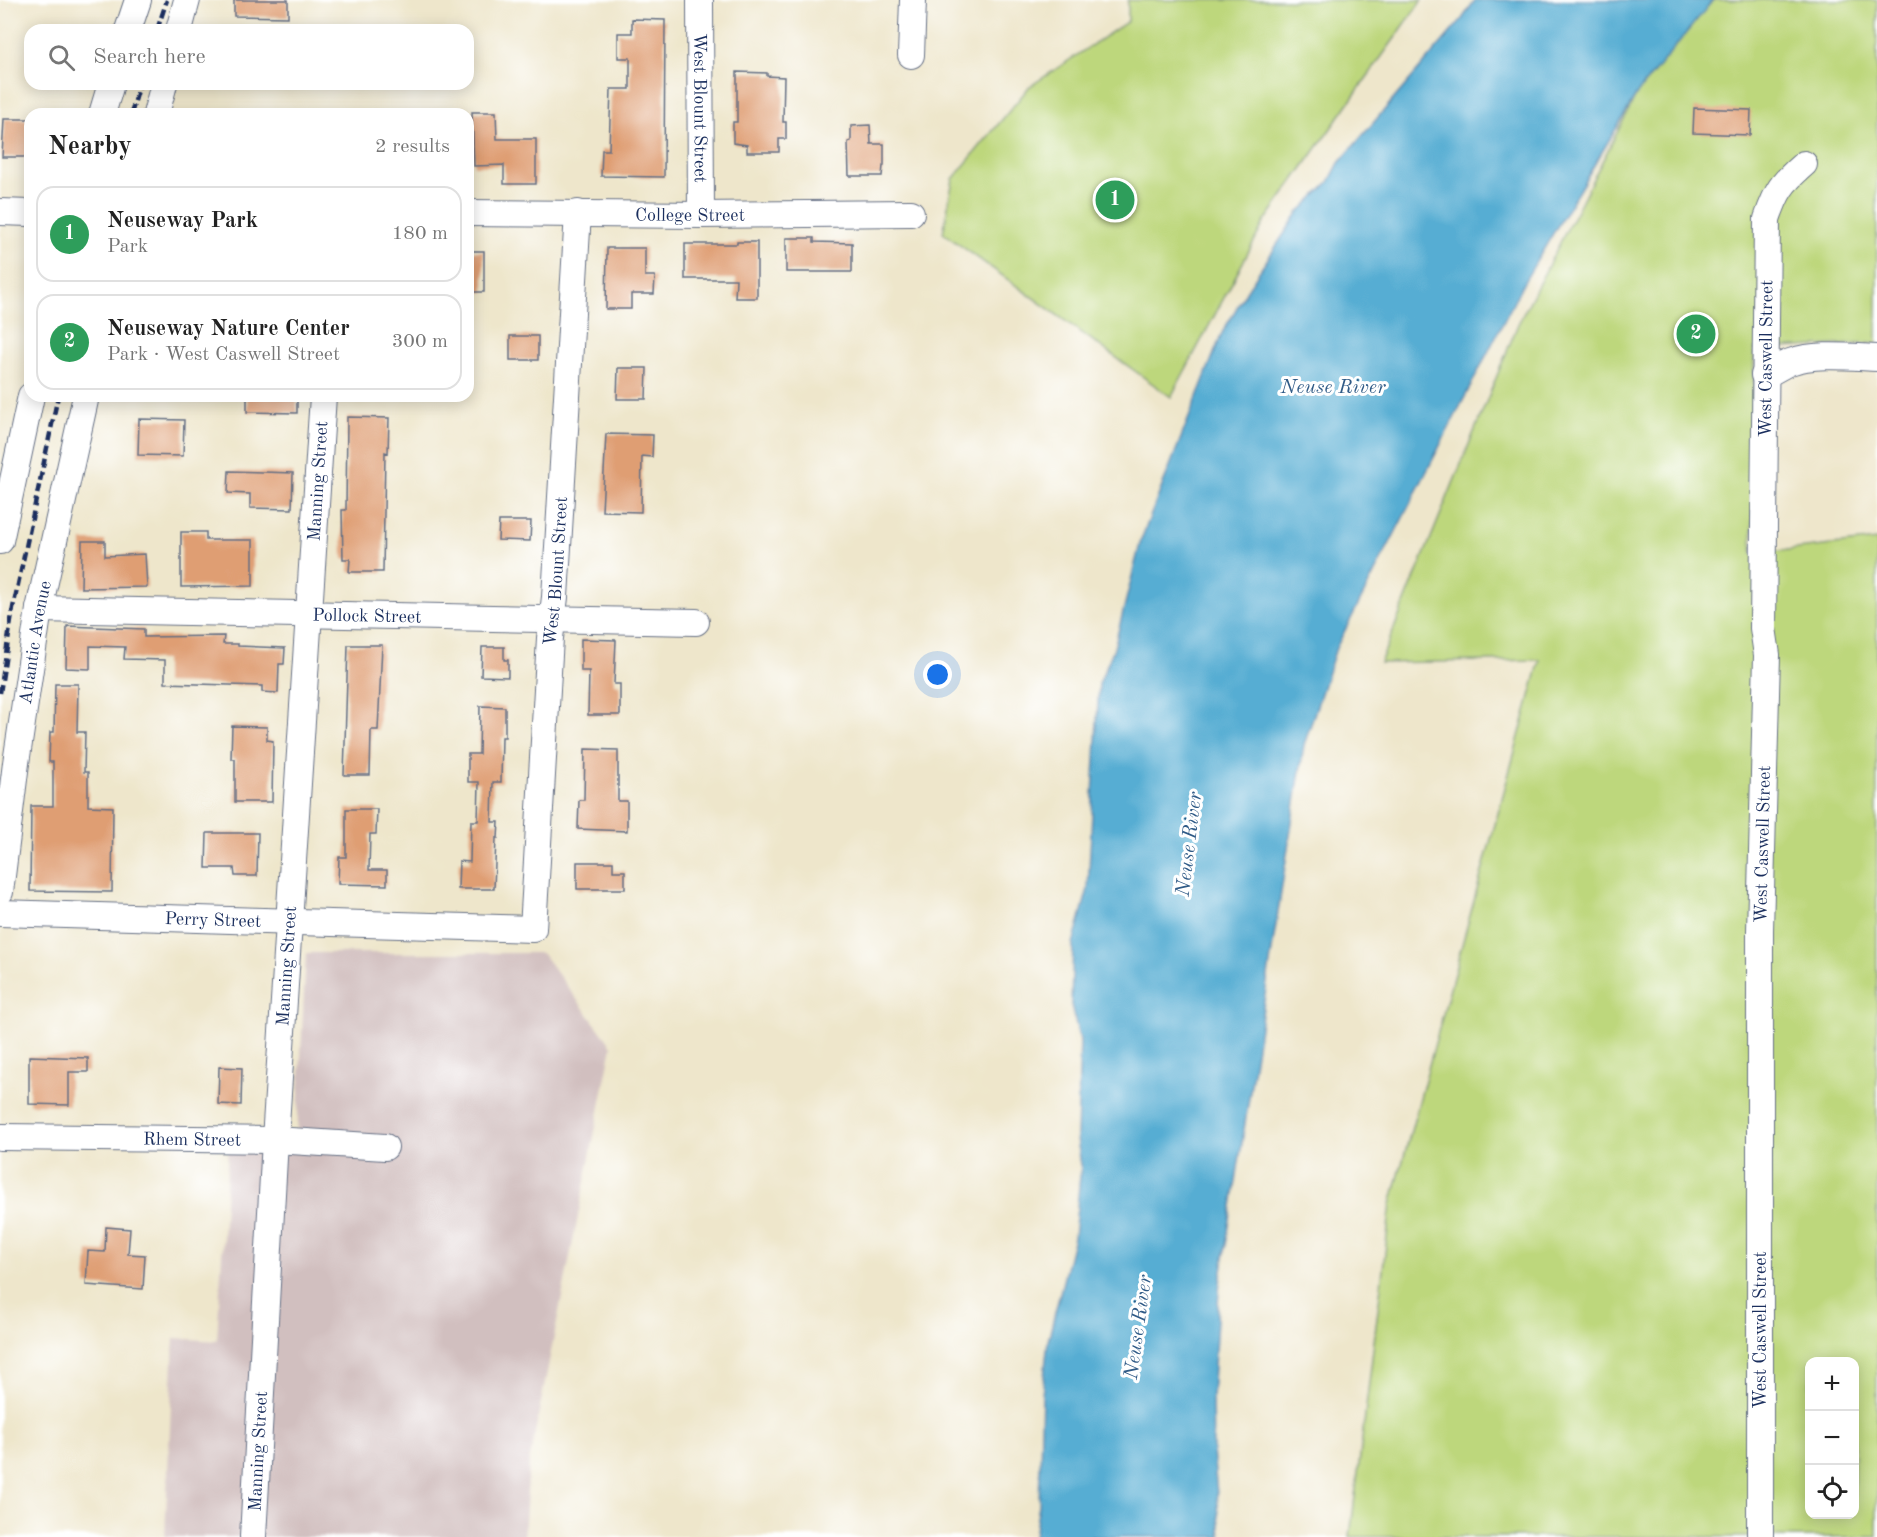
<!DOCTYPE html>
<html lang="en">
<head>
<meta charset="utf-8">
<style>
  :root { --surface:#fff; --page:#f2f2f2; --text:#222; --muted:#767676; --line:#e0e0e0; --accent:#1f6fb2 }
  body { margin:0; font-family:"Old Standard TT",serif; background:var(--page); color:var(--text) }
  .controls { position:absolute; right:18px; bottom:18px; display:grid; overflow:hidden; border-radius:12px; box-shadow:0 3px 15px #0003 }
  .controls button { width:54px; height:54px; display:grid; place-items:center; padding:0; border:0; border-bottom:2px solid var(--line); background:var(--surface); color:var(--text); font:30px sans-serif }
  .you { position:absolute; left:938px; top:675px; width:21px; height:21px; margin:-15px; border:4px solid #fff; border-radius:50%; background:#1a73e8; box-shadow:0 0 0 9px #1a73e833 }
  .badge { display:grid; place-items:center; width:39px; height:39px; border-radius:50%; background:var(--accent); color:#fff; font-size:20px; font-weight:700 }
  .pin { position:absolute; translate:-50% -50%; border:3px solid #fff; box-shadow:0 2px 6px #0006 }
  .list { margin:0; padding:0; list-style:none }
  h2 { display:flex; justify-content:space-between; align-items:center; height:78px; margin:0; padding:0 24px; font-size:26px }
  h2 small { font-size:20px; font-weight:400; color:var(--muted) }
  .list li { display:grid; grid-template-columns:39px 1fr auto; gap:18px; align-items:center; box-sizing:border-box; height:96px; margin:0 12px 12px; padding:0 12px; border:2px solid var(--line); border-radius:18px }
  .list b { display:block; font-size:22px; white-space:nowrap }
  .list p { margin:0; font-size:20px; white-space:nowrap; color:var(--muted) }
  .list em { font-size:20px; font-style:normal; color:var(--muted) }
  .icon { flex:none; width:33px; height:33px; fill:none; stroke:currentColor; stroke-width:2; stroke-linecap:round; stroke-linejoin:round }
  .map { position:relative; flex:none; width:1877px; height:1537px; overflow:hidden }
  .search { position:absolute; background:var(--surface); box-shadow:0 3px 15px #0003; left:24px; top:24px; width:450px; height:66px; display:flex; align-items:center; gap:15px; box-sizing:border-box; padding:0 21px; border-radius:18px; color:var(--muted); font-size:22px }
  .panel { position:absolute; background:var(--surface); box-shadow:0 3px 15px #0003; left:24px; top:108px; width:450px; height:294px; border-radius:18px }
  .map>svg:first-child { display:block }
  .industrial { fill:#d1bfbf }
  .green { fill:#bdd77c; stroke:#6c836d; stroke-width:1.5; fill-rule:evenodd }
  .water { fill:#56add3; stroke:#386e98; stroke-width:1.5 }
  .building { fill:#df9e73 }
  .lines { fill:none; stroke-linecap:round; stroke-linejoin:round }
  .minor-casing { stroke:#656f84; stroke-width:28 }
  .minor { stroke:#fff; stroke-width:26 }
  .rail { stroke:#1b2f5e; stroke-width:4.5; stroke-dasharray:9 4.5; stroke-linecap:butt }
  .labels { text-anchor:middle; stroke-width:6; stroke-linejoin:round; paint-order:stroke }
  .street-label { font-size:18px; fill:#1b2f5e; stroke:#fff }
  .water-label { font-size:20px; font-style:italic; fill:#305b87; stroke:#fff }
</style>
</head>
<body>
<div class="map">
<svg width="1877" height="1537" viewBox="0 0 1877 1537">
  <rect width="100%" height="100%" fill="#fff"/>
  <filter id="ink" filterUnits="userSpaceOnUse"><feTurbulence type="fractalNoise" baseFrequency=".0167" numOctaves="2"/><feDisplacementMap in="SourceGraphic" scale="12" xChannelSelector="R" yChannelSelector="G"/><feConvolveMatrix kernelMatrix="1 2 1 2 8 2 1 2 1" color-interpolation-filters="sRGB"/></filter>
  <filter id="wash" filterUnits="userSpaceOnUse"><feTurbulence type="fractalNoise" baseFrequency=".008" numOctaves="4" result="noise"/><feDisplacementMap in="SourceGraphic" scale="24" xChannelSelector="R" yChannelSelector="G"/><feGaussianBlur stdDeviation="1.35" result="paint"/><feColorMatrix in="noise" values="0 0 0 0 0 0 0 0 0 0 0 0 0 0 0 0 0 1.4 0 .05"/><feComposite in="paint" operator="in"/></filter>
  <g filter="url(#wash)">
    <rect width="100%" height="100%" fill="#eee6cb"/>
    <path class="industrial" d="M306,953H542L612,1046L529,1462L524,1537H165L174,1338L217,1341L228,1151L282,1156L297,1135Z"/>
    <path class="green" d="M1128,0H1422L1265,221L1171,397L943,233L953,179L1029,87L1128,21Z
      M1713,0H1877V343L1754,349L1752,554L1877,540V1537H1350L1391,1204L1540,660L1380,663L1518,324L1638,92ZM1810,1362H1854V1514H1810Z"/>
    <path class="water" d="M1475,0H1713L1638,92L1524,282L1336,648L1304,745L1219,1290L1212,1397L1213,1451L1221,1537H1034L1039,1505L1042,1395L1048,1341L1074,1237L1081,1166L1077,1138L1080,1040L1071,1005L1073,944L1088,889L1099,684L1114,648L1141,540L1222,333L1247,290L1298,213L1329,182L1339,163L1462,19Z"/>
    <g id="blocks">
      <path class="building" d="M234,0H288V17L234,16Z
        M632,19L665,20L664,177L601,176L602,150H609L611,89H630V58H618V33H632Z
        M737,72L767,73V76L784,77L783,122H786V139H779V152H747V145L733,143V122H737Z
        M1694,108L1751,110L1750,135L1693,133Z
        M472,112H496L497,139H536V184H504V165L474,166Z
        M4,119H30V157H2Z
        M870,125L871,144H884V166H883L882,176H849L848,142L851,141V126Z
        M786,238H814V242L852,243V272H786Z
        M737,242H757V298H735L736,279H685V244H737Z
        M607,248H645V276H655L654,294H631V309H606Z
        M468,251H484V292H468Z
        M510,336H538V360H510Z
        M618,368H647L646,399H617Z
        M247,396H297V413L247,412Z
        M347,417L389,418L388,453L385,452L383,572H349L350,559H343L342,510H346Z
        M139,419L184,420L183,456L138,455Z
        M606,434L653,435L652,457L642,456L641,512L602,511Z
        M229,471L293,473L292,509L250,508V494L228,493Z
        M499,521H531L530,541L498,540Z
        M181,532H206V540H253V586L181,587Z
        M82,541H105V556L145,554L147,587L81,588Z
        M67,626L144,629V637L224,636L223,644H238V646L285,648L284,664H279L278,693L262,692V686L165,683V660L124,659L125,647L90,646V669L66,668Z
        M581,639L616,640L614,684H620V715H588L589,671H581Z
        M348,645H382L378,730H371L370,775H344Z
        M482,647H504V660H508V677L481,676Z
        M55,684H78L77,732H85L84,772H88V806L113,807L112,892L30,891L31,806H53V762H49L50,732H54Z
        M480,706L505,707V737H502L501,782H493L492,822H499L498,838H496L494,889H458L459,861L470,862L471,821H478L479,782H468V754H479Z
        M232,726L267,727V740L273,741L272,802H235V759H231Z
        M585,749L618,750V801H627V831L578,829L579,800H584Z
        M346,809H377L376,834H370L369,870H387V885L338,884L339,857H346Z
        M207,833H258L257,876H235L234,868H206Z
        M577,862H613V871H625V889H577Z
        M29,1056L88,1058V1072H69V1105L29,1104Z
        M219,1067L242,1068L241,1105L218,1104Z
        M106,1227L130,1229L128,1254L145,1255L143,1289L86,1285L88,1251L105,1252Z"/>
    </g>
  </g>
  <g filter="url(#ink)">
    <use href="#blocks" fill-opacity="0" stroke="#656f84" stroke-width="1.5"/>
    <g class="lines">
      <g class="minor-casing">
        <g id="minor">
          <path id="s1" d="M700,0L701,215"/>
          <path d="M128,30L138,0"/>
          <path d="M179,30L187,0"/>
          <path d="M911,55L913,0"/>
          <path d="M102,114L111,84"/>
          <path d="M156,114L164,84"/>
          <path d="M0,212L30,213"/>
          <path id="s2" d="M468,213L701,215L911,213"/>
          <path d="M1764,375C1773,372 1782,365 1790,362C1814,353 1851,357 1877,358"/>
          <path d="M0,541L31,396"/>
          <path id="s3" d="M39,609L696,622"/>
          <path id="s4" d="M0,892L16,763L39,609L86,396"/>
          <path id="s5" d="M0,913L533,929L550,638L555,597L578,213"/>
          <path id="s6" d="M0,1137L275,1140L385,1147"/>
          <path id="s7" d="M253,1537L275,1140L323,396"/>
          <path id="s8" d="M1760,1537V931L1767,655L1763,628L1767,219C1777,190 1781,184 1804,164"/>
        </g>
      </g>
      <use href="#minor" class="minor"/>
      <path class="rail" d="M157,30L167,0
        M131,114L140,84
        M0,693L13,608L58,396"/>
    </g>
  </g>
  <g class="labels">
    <g class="street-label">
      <text dy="6" stroke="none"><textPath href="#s1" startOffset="108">West Blount Street</textPath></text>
      <text dy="6" stroke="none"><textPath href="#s2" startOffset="222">College Street</textPath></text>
      <text dy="6" stroke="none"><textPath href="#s8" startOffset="1179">West Caswell Street</textPath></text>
      <text dy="6" stroke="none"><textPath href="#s7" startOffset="1058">Manning Street</textPath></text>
      <text dy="6" stroke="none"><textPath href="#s5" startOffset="892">West Blount Street</textPath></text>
      <text dy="6" stroke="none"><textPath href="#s3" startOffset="328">Pollock Street</textPath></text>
      <text dy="6" stroke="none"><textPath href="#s4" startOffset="252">Atlantic Avenue</textPath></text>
      <text dy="6" stroke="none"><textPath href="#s8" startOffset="693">West Caswell Street</textPath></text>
      <text dy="6" stroke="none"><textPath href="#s5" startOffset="213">Perry Street</textPath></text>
      <text dy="6" stroke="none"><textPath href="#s7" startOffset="572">Manning Street</textPath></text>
      <text dy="6" stroke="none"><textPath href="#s6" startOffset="192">Rhem Street</textPath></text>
      <text transform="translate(1760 1330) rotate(-90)" y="6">West Caswell Street</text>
      <text dy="6" stroke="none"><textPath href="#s7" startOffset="86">Manning Street</textPath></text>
    </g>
    <g class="water-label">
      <text x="1333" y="393">Neuse River</text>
      <text transform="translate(1188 844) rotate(-83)" y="7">Neuse River</text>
      <text transform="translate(1137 1327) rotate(-82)" y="7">Neuse River</text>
    </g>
  </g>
</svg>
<div class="controls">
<button>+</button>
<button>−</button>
<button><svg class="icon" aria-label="locate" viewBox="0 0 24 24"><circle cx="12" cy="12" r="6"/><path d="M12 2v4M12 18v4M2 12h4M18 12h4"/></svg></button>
</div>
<div class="you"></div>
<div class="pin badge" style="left:1115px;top:200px;background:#2e9e5b">1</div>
<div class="pin badge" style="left:1696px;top:334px;background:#2e9e5b">2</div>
<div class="search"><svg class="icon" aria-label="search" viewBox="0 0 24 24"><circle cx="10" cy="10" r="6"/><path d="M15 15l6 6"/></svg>Search here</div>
<section class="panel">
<h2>Nearby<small>2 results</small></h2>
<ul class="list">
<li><span class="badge" style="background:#2e9e5b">1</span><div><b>Neuseway Park</b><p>Park</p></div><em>180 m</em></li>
<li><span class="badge" style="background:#2e9e5b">2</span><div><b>Neuseway Nature Center</b><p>Park · West Caswell Street</p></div><em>300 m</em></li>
</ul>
</section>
</div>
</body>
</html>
